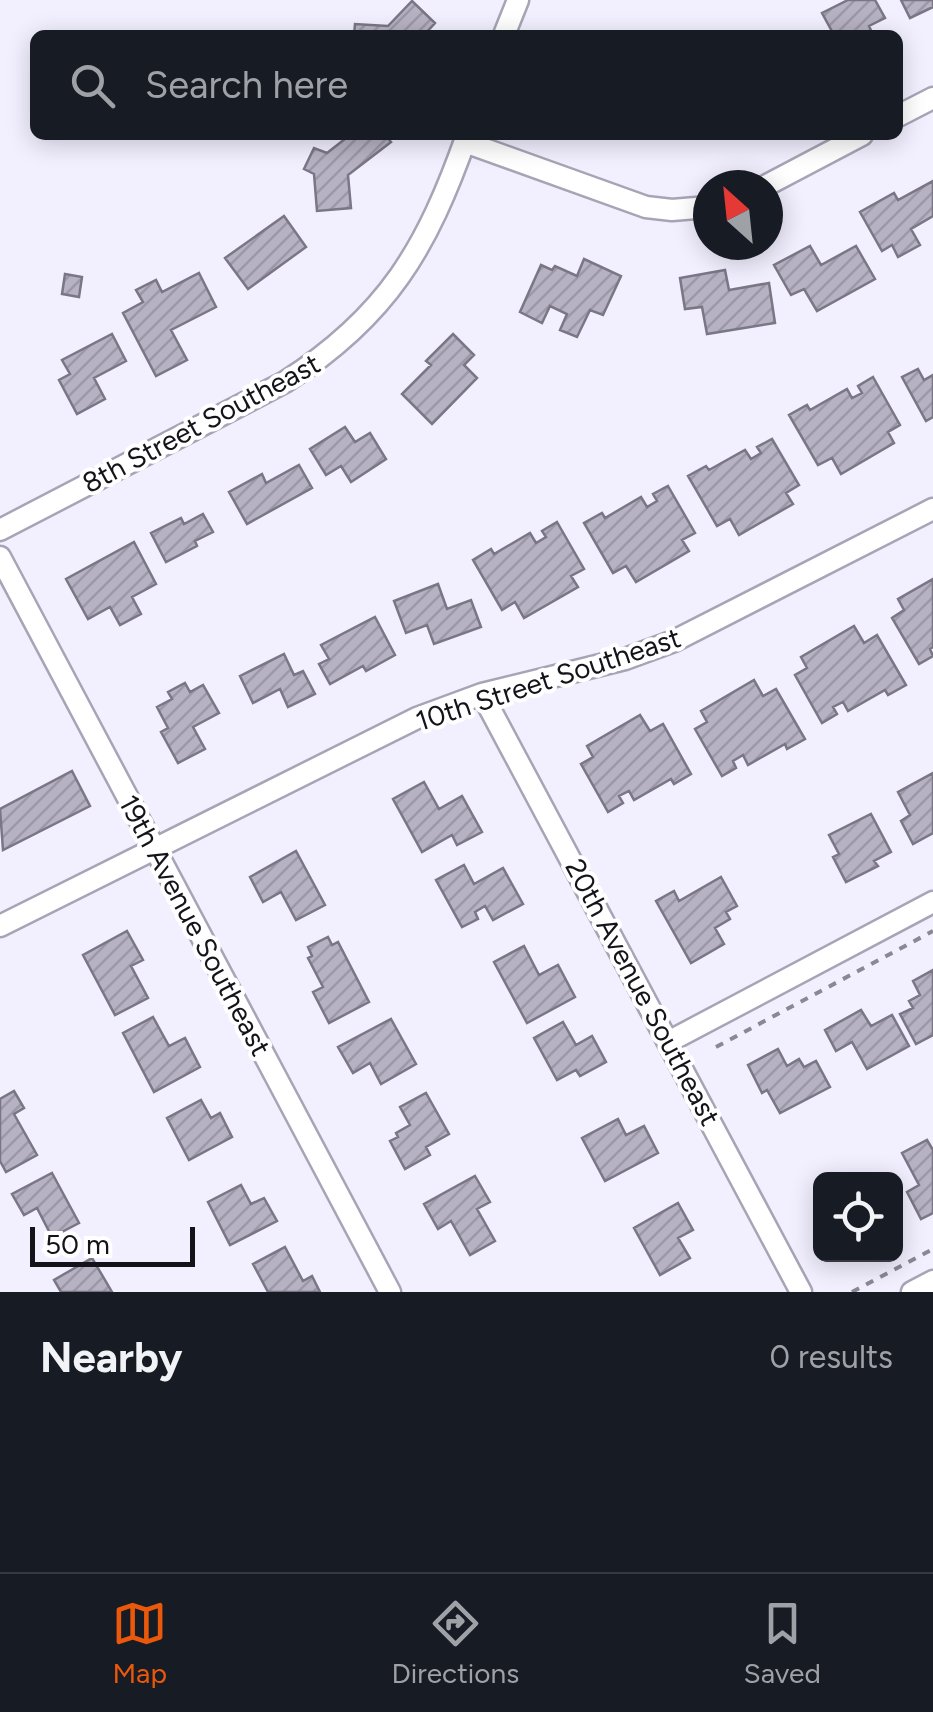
<!DOCTYPE html>
<html lang="en">
<head>
<meta charset="utf-8">
<style>
  :root { --surface:#171b24; --page:#242831; --text:#f1f3f6; --muted:#9ea1a6; --line:#363941; --accent:#ea580c }
  body { margin:0; font-family:Figtree,sans-serif; background:var(--page); color:var(--text) }
  .controls { position:absolute; right:30px; bottom:30px; display:grid; overflow:hidden; border-radius:15px; box-shadow:0 5px 25px #0003 }
  .controls button { width:90px; height:90px; display:grid; place-items:center; padding:0; border:0; border-bottom:2px solid var(--line); background:var(--surface); color:var(--text); font:50px sans-serif }
  .compass { position:absolute; left:693px; top:170px; width:90px; height:90px; border-radius:50%; background:var(--surface); box-shadow:0 5px 25px #0003; rotate:333deg }
  .scale { position:absolute; left:30px; bottom:25px; width:165px; box-sizing:border-box; padding-left:10px; border:5px solid #141319; border-top:0; font-size:28px; line-height:35px; white-space:nowrap; color:#141319; -webkit-text-stroke:8px #fff; paint-order:stroke }
  .list { margin:0; padding:0; list-style:none }
  h2 { display:flex; justify-content:space-between; align-items:center; height:130px; margin:0; padding:0 40px; font-size:42px }
  h2 small { font-size:32px; font-weight:400; color:var(--muted) }
  .icon { flex:none; width:55px; height:55px; fill:none; stroke:currentColor; stroke-width:2; stroke-linecap:round; stroke-linejoin:round }
  .map { position:relative; flex:none; width:933px; height:1292px; overflow:hidden }
  .search { position:absolute; background:var(--surface); box-shadow:0 5px 25px #0003; left:30px; right:30px; top:30px; height:110px; display:flex; align-items:center; gap:25px; box-sizing:border-box; padding:0 35px; border-radius:15px; color:var(--muted); font-size:38px }
  .sheet { height:280px; background:var(--surface) }
  nav { display:flex; justify-content:space-around; align-items:center; box-sizing:border-box; height:140px; border-top:2px solid var(--line); background:var(--surface); font-size:28px; color:var(--muted) }
  nav a { display:grid; justify-items:center; gap:5px }
  nav .on { color:var(--accent) }
  .map>svg:first-child { display:block }
  .building { fill:url(#building-hatch); stroke:#7a7686; stroke-width:2.5 }
  .lines { fill:none; stroke-linecap:round; stroke-linejoin:round }
  .minor-casing { stroke:#a7a4b6; stroke-width:25 }
  .path { stroke:#8a8893; stroke-width:4; stroke-dasharray:8 8; stroke-linecap:butt }
  .minor { stroke:#fff; stroke-width:20 }
  .labels { text-anchor:middle; stroke-width:8; stroke-linejoin:round; paint-order:stroke }
  .street-label { font-size:28px; fill:#141319; stroke:#fff }
</style>
</head>
<body>
<div class="map">
<svg width="933" height="1292" viewBox="0 0 933 1292">
  <defs>
    <pattern id="building-hatch" width="6" height="6" patternUnits="userSpaceOnUse" patternTransform="scale(2.5)"><rect width="6" height="6" fill="#b6b2c3"/><path d="M-1 1l2-2M0 6l6-6M5 7l2-2" fill="none" stroke="#9c98a7"/></pattern>
  </defs>
  <rect width="100%" height="100%" fill="#f2f0ff"/>
  <path class="building" d="M848,0H875L885,18L869,26L873,35H834L822,13Z
    M901,0H933V7L910,18Z
    M412,1L435,23L424,35H354L355,24L388,26Z
    M350,135H385L391,142L348,175L351,208L317,211L314,174L304,169L314,148L327,153Z
    M933,181V216L911,229L920,245L898,257L892,245L882,251L860,212L894,193L898,200Z
    M284,216L306,247L248,289L225,258Z
    M810,246L821,265L856,246L875,279L817,311L804,289L791,295L774,265Z
    M584,259L621,276L603,315L590,310L577,337L560,330L567,314L550,306L542,323L520,312L541,265L552,270L555,266L577,276Z
    M725,270L729,290L769,283L775,323L707,334L702,307L685,309L680,278Z
    M199,273L216,307L171,330L187,360L156,376L123,313L143,302L136,290L156,280L162,292Z
    M65,274L82,277L79,297L62,294Z
    M112,334L126,361L94,378L105,399L77,414L59,380L70,374L62,360Z
    M453,334L474,355L464,365L477,378L432,424L402,394L431,365L426,361Z
    M918,369L924,380L933,375V417L926,421L902,377Z
    M873,377L900,425L888,432L894,443L841,474L832,458L818,465L789,415L807,405L810,410L847,389L852,398L862,393L858,386Z
    M345,427L355,442L370,433L386,459L351,482L341,466L326,475L310,449Z
    M772,439L799,485L786,493L793,504L739,535L730,519L717,526L688,476L706,466L709,470L745,450L751,459L761,453L757,447Z
    M299,465L312,488L247,524L229,492L262,474L266,483Z
    M668,486L695,533L682,540L689,551L636,582L626,566L613,573L584,523L602,513L605,518L641,497L647,507L657,501L653,494Z
    M203,514L213,532L195,541L197,546L166,562L151,533L181,518L184,524Z
    M557,522L584,569L571,576L578,587L524,618L515,602L502,610L473,560L491,549L494,554L530,533L536,543L546,537L542,531Z
    M134,542L156,584L132,597L141,614L120,625L110,607L88,619L66,579Z
    M933,579V647L930,649L933,656L919,664L892,618L904,610L898,599Z
    M438,584L447,609L471,600L481,627L434,644L427,625L406,633L394,601Z
    M375,617L395,655L366,671L363,666L330,684L319,664L329,659L321,645Z
    M854,626L864,643L877,635L906,685L888,695L885,690L848,711L843,702L833,707L837,714L822,723L795,675L807,668L801,657Z
    M284,654L294,675L303,671L315,694L288,707L280,689L253,703L240,676Z
    M754,680L763,696L776,689L805,739L787,749L785,744L748,765L743,755L733,761L736,768L722,776L695,729L707,722L701,711Z
    M185,683L190,692L203,685L219,713L193,727L205,749L178,763L161,732L168,728L157,707L172,699L168,692Z
    M640,715L650,731L663,724L691,774L674,784L671,779L634,800L629,791L619,796L623,803L608,812L581,764L593,757L587,746Z
    M72,771L90,806L3,850L0,809Z
    M933,773V833L913,844L901,821L910,815L898,792Z
    M424,782L439,809L462,796L482,832L457,845L452,835L422,852L393,799Z
    M871,814L891,852L874,861L878,866L846,882L833,857L839,854L829,835Z
    M296,851L325,905L296,920L281,892L263,902L250,877Z
    M464,865L474,884L503,868L523,904L493,920L485,906L475,912L478,919L462,927L436,880Z
    M721,877L737,906L726,912L730,919L715,928L724,944L691,963L656,901L674,891L679,901Z
    M127,931L143,960L131,966L148,998L115,1015L83,955Z
    M328,937L332,945L338,942L369,1002L329,1023L313,992L323,987L308,958L312,956L308,947Z
    M524,946L539,975L558,965L575,997L527,1023L494,962Z
    M933,970V1035L916,1044L900,1014L913,1008L909,1001L920,995L913,981Z
    M861,1010L871,1026L892,1015L909,1046L867,1069L852,1042L836,1051L825,1030Z
    M153,1017L169,1046L185,1038L200,1067L154,1092L123,1033Z
    M391,1019L416,1064L381,1084L370,1063L353,1073L338,1047Z
    M563,1022L576,1045L592,1036L606,1062L580,1076L576,1070L557,1080L534,1038Z
    M778,1049L787,1066L799,1059L804,1067L816,1061L830,1087L780,1113L767,1090L762,1093L748,1065Z
    M14,1091L24,1108L14,1114L37,1155L6,1172L0,1161V1099Z
    M426,1093L449,1134L426,1147L430,1155L405,1169L390,1141L398,1137L396,1133L410,1125L400,1107Z
    M201,1100L211,1118L220,1113L232,1137L189,1160L167,1118Z
    M618,1119L626,1135L644,1126L658,1153L605,1181L582,1138Z
    M927,1140L933,1150V1213L921,1219L907,1192L919,1185L902,1153Z
    M52,1173L79,1223L52,1237L37,1208L24,1215L12,1194Z
    M475,1176L490,1202L477,1209L495,1241L470,1255L451,1221L438,1229L424,1204Z
    M241,1185L251,1204L264,1198L277,1221L230,1245L208,1202Z
    M678,1203L693,1230L678,1238L690,1258L660,1275L634,1228Z
    M285,1247L303,1281L312,1276L320,1292H268L253,1264Z
    M92,1258L112,1292H61L54,1280Z"/>
  <g class="lines">
    <g class="minor-casing">
      <path id="minor" d="M504,35L518,0
        M898,116L933,98
        M465,142L646,207L672,210L708,207
        M767,185L862,135
        M0,530L285,382C388,316 427,248 467,135
        M0,557L390,1292
        M482,694L801,1292
        M0,926L417,718L482,694L625,659L674,641L933,509
        M670,1041L933,902
        M912,1292L933,1281"/>
    </g>
    <path class="path" d="M716,1047L933,931
      M852,1292L933,1249"/>
    <use href="#minor" class="minor"/>
  </g>
  <g class="labels">
    <g class="street-label">
      <text transform="translate(201 423) rotate(-28)" y="10">8th Street Southeast</text>
      <text transform="translate(548 679) rotate(-18)" y="10">10th Street Southeast</text>
      <text transform="translate(195 925) rotate(62)" y="10">19th Avenue Southeast</text>
      <text transform="translate(643 992) rotate(62)" y="10">20th Avenue Southeast</text>
    </g>
  </g>
</svg>
<div class="controls">
<button><svg class="icon" aria-label="locate" viewBox="0 0 24 24"><circle cx="12" cy="12" r="6"/><path d="M12 2v4M12 18v4M2 12h4M18 12h4"/></svg></button>
</div>
<svg class="compass" viewBox="-18 -18 36 36"><path d="M0-13l5 13h-10z" fill="#e53935"/><path d="M0 13l5-13h-10z" fill="#9ea1a6"/></svg>
<div class="scale">50 m</div>
<div class="search"><svg class="icon" aria-label="search" viewBox="0 0 24 24"><circle cx="10" cy="10" r="6"/><path d="M15 15l6 6"/></svg>Search here</div>
</div>
<section class="sheet">
<h2>Nearby<small>0 results</small></h2>
<ul class="list">
</ul>
</section>
<nav>
<a class="on"><svg class="icon" aria-label="map" viewBox="0 0 24 24"><path d="M3 6l6-2 6 2 6-2v14l-6 2-6-2-6 2zM9 4v14M15 6v14"/></svg>Map</a>
<a><svg class="icon" aria-label="directions" viewBox="0 0 24 24"><path d="M12 3l9 9-9 9-9-9zM9 14v-3h6M13 9l2 2-2 2"/></svg>Directions</a>
<a><svg class="icon" aria-label="saved" viewBox="0 0 24 24"><path d="M7 4h10v16l-5-4-5 4z"/></svg>Saved</a>
</nav>
</body>
</html>
